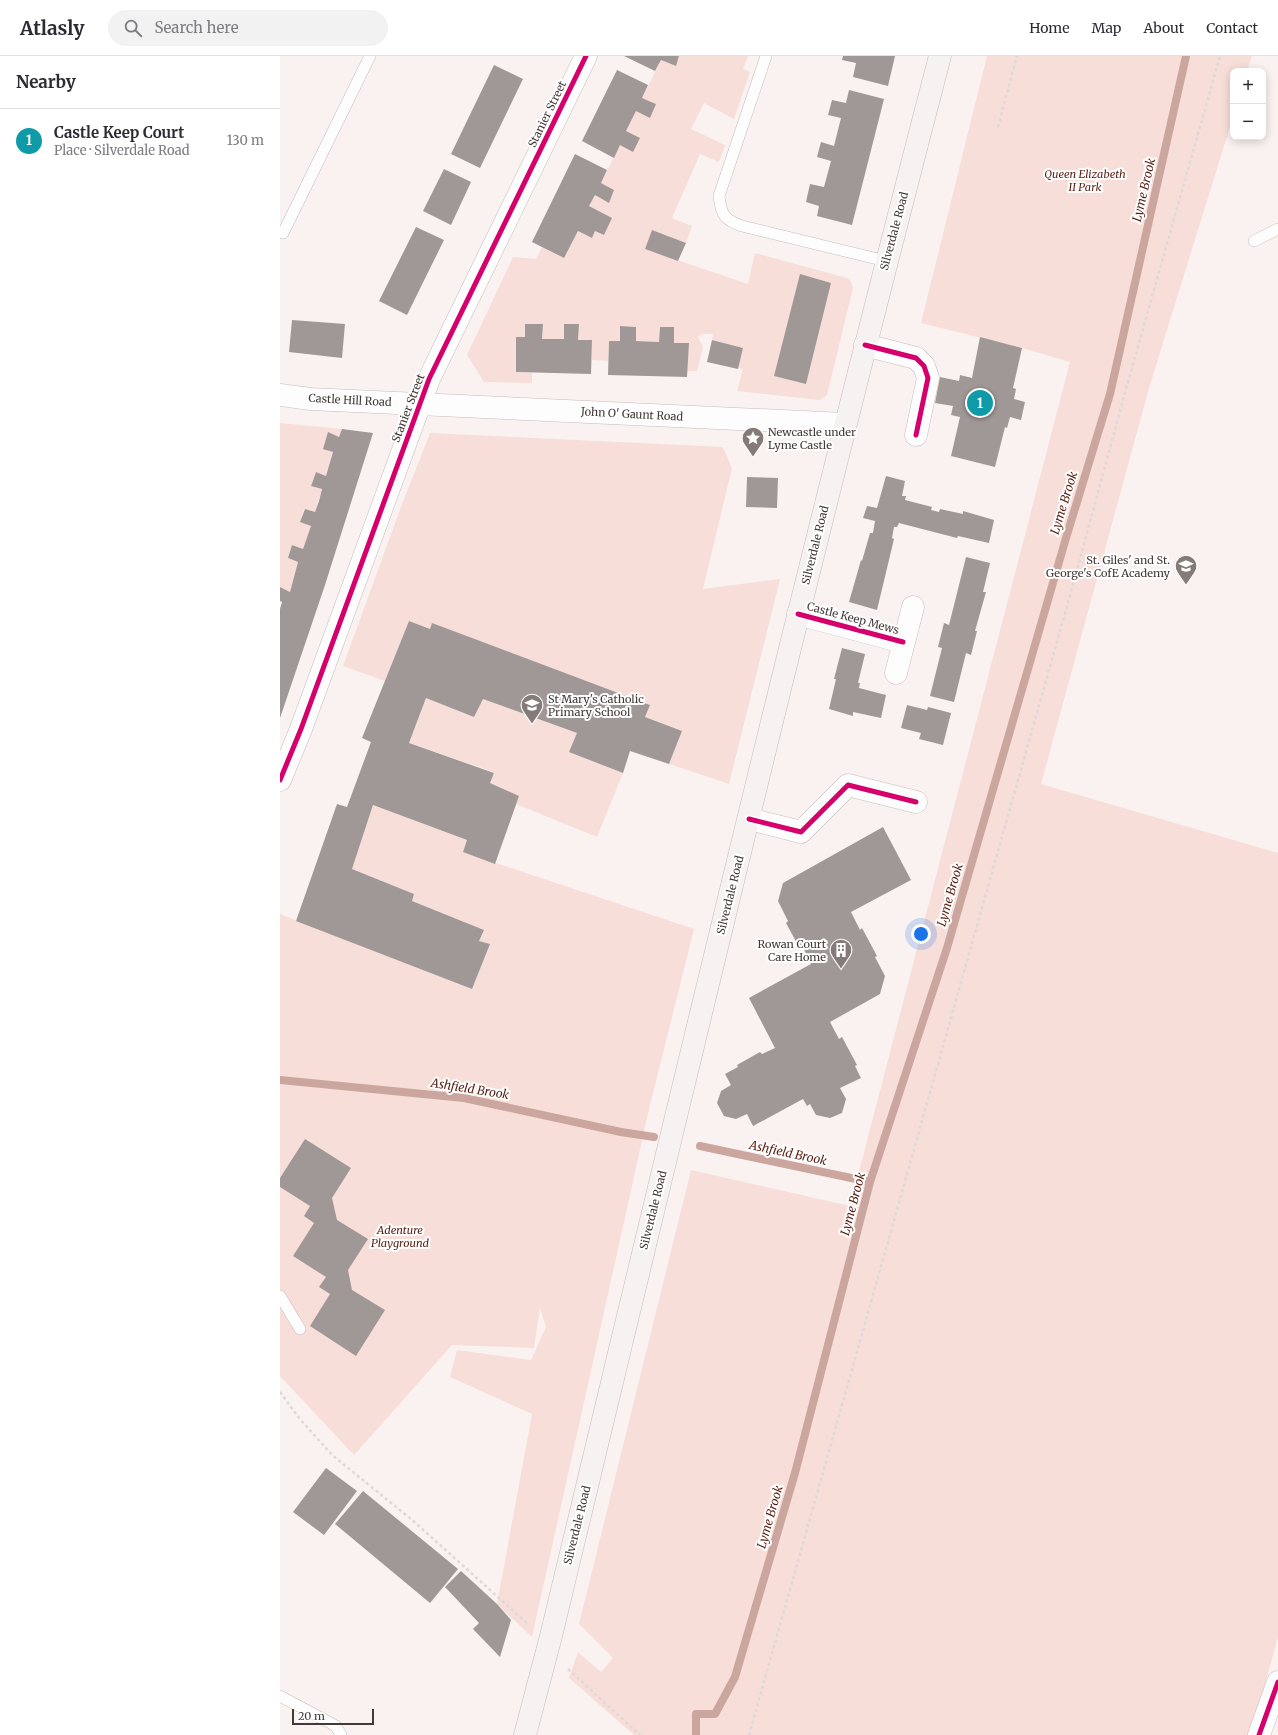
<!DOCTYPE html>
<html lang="en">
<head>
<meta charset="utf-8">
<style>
  :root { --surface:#fff; --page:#f2f2f3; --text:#2b2b33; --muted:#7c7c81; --line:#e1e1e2; --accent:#0f766e }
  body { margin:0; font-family:Merriweather,serif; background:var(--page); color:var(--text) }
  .controls { position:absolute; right:12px; top:12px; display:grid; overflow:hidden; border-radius:8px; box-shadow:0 2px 10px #0003 }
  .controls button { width:36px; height:36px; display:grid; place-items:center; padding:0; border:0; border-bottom:1px solid var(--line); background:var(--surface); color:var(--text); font:20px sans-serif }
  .scale { position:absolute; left:12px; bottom:10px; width:82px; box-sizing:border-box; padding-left:4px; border:2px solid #443937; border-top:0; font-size:11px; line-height:14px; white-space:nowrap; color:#443937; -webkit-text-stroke:3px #fff; paint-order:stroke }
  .you { position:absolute; left:641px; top:878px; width:14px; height:14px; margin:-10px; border:3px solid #fff; border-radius:50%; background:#1a73e8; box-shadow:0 0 0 6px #1a73e833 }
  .badge { display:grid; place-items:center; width:26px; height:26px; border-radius:50%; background:var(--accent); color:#fff; font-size:13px; font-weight:700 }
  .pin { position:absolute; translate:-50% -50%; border:2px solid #fff; box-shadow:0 1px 4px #0006 }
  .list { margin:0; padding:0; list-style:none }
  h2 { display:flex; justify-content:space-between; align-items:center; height:52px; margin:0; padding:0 16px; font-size:17px }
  h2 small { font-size:13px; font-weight:400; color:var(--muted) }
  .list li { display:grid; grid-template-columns:26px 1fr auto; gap:12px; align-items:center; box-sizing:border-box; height:64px; padding:0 16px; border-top:1px solid var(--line) }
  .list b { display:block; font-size:15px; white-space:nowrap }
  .list p { margin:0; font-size:13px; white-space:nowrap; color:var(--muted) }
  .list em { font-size:13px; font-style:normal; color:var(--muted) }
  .icon { flex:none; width:22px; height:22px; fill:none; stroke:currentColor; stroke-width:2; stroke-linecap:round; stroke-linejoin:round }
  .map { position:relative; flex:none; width:998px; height:1679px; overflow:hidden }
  header { display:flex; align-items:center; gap:24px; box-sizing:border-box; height:56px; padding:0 20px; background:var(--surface); border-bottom:1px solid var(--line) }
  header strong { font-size:19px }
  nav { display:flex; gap:22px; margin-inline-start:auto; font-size:14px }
  .search { width:280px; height:36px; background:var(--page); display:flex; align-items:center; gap:10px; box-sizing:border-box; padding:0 14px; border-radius:22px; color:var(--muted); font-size:15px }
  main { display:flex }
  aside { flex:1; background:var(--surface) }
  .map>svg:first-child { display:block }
  .green { fill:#f7ded8 }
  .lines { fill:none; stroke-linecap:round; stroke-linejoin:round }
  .stream { stroke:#caa69e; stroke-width:8 }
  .building { fill:#a09896 }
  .lane-casing { stroke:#c5bcbb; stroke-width:12 }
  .street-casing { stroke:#c5bcbb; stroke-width:23 }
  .secondary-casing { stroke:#c5bcbb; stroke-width:23 }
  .path { stroke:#dcd9d8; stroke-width:2.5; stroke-dasharray:3 3; stroke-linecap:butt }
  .lane { stroke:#fefdfd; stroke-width:11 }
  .street { stroke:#fefdfd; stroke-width:22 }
  .secondary { stroke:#f6f2f2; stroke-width:22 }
  .cycleway-casing { stroke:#fff; stroke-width:8 }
  .cycleway { stroke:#d6006c; stroke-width:5 }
  .labels { text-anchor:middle; stroke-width:4; stroke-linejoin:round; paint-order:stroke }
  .street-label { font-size:11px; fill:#443937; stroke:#fff }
  .park-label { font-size:11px; font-style:italic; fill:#5a1e12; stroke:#fff }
  .poi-label { font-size:11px; fill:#443937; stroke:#fff; text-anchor:start }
  .water-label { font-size:12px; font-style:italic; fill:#591e12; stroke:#fff }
</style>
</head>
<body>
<header>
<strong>Atlasly</strong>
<div class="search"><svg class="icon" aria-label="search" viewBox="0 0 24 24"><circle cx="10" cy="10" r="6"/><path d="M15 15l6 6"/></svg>Search here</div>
<nav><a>Home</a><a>Map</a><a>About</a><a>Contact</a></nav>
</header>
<main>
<aside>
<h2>Nearby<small></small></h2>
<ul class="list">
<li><span class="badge" style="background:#0f9aa8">1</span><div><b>Castle Keep Court</b><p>Place · Silverdale Road</p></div><em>130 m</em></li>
</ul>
</aside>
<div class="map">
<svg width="998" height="1679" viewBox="0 0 998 1679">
  <rect width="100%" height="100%" fill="#faf2f0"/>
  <path class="green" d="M399,0H468L463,13L470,16L454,63L424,47L411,73L445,89L439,106L420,98L392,162L412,170L406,187L372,174L365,193L468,228L475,197L567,222L571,225L573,232L547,339L540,344L457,335L463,313L458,312L463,292L432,284L433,278H423L418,281L423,291L417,315H407L408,287H394V271H380L379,286L356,285V271L340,270V285H329L328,305L312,304V284H298L299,268H284V283H262L263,268H245V281H236V316L252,317V327L204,326L187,299L233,201L256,203L262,191L284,202L298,175L312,182L315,175L324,179L332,162L309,150L315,139L329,146L334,134L321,127L340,89L353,95L346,75L356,55L376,48L362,42L381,4L395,10Z
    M707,0H972L967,15H953V61L869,332L761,728L998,797V1581L971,1679H354L289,1622L298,1596L321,1616L333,1602L299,1568L411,1114L570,1150L790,306L742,292L641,267Z
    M0,367L62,373L59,381L49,377L53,396L46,420L36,416L31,429L42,433L35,456L24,453L20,466L31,470L23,493L12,489L8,502L18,506L10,536L0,531Z
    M150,377L443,391L452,412L423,533L500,523L449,728L389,708L402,675L365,661L370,649L152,568L150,573L129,565L105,625L63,610L121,451Z
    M146,642L203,643L297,677L290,696L343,717L317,781L236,748L239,740L210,727L214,716L129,687Z
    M93,749L187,784L183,796L414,873L369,1053L252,1581L217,1548L252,1358L170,1321L177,1294L251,1304L266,1271L260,1252L254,1292L172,1289L74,1399L0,1320V858L192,933L210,888L199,885L204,874L132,845L134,838L72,813Z"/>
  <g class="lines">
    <path class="stream" d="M0,1024L184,1042L341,1076L374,1081
      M420,1090L590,1126
      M416,1679V1658H435L455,1621L515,1417L590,1126L667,892L786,482L830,338L906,0"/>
  </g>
  <path class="building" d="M344,0H399L396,10L381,4L375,15Z
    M563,0H615L608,30L573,21L576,7L562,4Z
    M214,9L243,23L200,112L171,98Z
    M337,14L368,29L362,42L376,48L370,62L356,55L346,75L360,82L353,96L340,89L334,102L302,85Z
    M569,34L604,43L572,169L537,160L539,150L526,146L530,128L544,131L551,105L537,101L541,86L554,90L561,62L548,59L552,44L566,47Z
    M295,98L327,114L321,127L334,134L329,147L315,139L309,150L332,162L324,179L315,175L312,182L298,175L284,202L252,186Z
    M164,113L191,126L171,169L143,155Z
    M136,171L164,184L127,259L99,245Z
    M372,174L406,187L398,205L365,193Z
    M520,218L551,227L526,328L494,320Z
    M12,264L65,268L62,302L9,296Z
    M245,268H263L262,283H284V268H299L298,284H312L311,318L236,316V281H245Z
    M340,270L356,271V285L379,286L380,271H394V287H409L407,321L328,319L329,285H340Z
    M700,281L742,292L733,332L736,333L734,343L745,346L741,364L730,361L727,372L725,371L715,411L671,400L680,361L671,359L673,350L655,347L660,321L679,325L680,319L692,322Z
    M432,284L463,292L458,313L427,306Z
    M62,373L93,377L45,529L0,662V553L2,546L0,545V531L10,536L18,506L8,502L12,489L23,493L31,470L20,466L25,453L35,456L39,445L42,433L31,430L36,416L46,420L53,396L43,393L48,376L59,381Z
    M606,420L625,425L622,440H626L625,444L652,451L651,454L659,456L660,453L683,458V455L714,464L709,487L678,480L677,482L619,467L617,471H614L612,482L614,483L597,554L569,546L581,504L582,505L590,477H593L595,465L583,462L587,450L597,452Z
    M467,421L498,422L497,452L466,451Z
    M686,501L710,507L703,536H706L695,575H697L691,599L686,597L674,646L650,640L662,592L658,591L664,567L669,569Z
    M129,565L150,573L152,567L370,649L365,661L402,675L389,708L350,695L343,717L289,696L297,677L203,643L194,661L146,642L129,687L214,717L210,727L239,740L215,808L183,796L187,784L93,749L72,813L134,838L132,845L204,874L199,885L210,888L192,933L16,865L57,748L67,751L91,686L82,682Z
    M562,592L585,598L578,627H580L579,632L606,639L601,662L573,656V660L549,653L556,623H554Z
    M627,649L647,654L648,651L671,657L663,689L639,683L641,677L621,672Z
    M603,771L631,824L571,856L580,874L582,872L597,900L595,901L605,920L600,938L550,966L559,983L562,981L577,1009L575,1010L581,1022L560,1032L566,1043L562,1057L550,1062L536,1059L530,1048L527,1050L523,1043L473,1070L467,1058L456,1063L444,1060L437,1047L441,1035L451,1029L445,1018L458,1011L457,1009L480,996L482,998L495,992L469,942L531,908L522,889L519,891L506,867L508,865L498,845L503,827Z
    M25,1083L71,1112L52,1142L57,1164L88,1183L68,1214L72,1234L105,1254L76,1300L30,1270L50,1238L39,1231L46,1221L13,1200L34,1167L24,1160L30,1150L0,1131V1122Z
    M46,1412L77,1435L44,1479L13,1456Z
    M83,1435L178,1513L150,1547L55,1468Z
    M181,1515L217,1548L231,1564L220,1601L193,1573L199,1567L165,1531Z"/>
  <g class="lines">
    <g class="lane-casing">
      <path id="lane" d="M486,0L439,140C441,158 444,164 462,170L606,205
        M3,177L90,0
        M974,185L998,173
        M0,1240L20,1273
        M0,1640L56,1670L61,1679"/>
    </g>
    <g class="street-casing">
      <path id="street" d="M585,289L636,302L644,310L648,322L636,379
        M0,339L30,343L565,368
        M518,558L623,586
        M616,617L633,551
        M0,724L21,673L149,323L306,0
        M469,763L521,776L568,729L636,746
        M979,1679L998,1626"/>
    </g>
    <g class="secondary-casing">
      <path id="secondary" d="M245,1679L271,1580C398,1053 523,525 660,0"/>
    </g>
    <path class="path" d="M718,71L737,0
      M0,1336L19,1362L52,1399L131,1463L248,1568
      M288,1613L360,1679
      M469,1679L791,536L846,333L940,0"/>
    <use href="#lane" class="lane"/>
    <use href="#street" class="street"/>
    <use href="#secondary" class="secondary"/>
    <g class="cycleway-casing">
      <path id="cycleway" d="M585,289L636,302L644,310L648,322L636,379
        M518,558L623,586
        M0,724L21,673L149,323L306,0
        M469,763L521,776L568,729L636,746
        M979,1679L998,1626"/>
    </g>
    <use href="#cycleway" class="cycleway"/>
  </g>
  <defs>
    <g id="sight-pin" transform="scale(1.15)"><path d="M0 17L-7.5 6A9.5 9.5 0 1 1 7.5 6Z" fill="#847a78" stroke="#fff"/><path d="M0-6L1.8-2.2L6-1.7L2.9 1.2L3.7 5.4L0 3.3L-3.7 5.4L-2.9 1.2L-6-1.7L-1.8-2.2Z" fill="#fff"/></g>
    <g id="school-pin" transform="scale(1.15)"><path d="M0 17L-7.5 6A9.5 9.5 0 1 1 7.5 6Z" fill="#847a78" stroke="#fff"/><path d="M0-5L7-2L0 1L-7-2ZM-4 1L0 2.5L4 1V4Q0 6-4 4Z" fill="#fff"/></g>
    <g id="building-pin" transform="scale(1.15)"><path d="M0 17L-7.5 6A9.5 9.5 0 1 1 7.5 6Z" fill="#847a78" stroke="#fff"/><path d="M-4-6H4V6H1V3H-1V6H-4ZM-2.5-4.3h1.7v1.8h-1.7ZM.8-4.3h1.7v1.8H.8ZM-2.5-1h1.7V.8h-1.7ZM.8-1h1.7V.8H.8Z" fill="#fff"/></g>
  </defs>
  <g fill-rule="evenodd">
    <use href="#sight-pin" x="473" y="382"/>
    <use href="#school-pin" x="906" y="510"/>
    <use href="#school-pin" x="252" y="649"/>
    <use href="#building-pin" x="561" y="894"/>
  </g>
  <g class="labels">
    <g class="street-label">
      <text transform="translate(267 58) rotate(-64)" y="4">Stanier Street</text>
      <text transform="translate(614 175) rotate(-75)" y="4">Silverdale Road</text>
      <text transform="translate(70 344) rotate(3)" y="4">Castle Hill Road</text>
      <text transform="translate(128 352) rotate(-69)" y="4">Stanier Street</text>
      <text transform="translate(352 358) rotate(3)" y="4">John O' Gaunt Road</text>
      <text transform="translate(535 489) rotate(-76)" y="4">Silverdale Road</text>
      <text transform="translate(573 562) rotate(15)" y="4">Castle Keep Mews</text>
      <text transform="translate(450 839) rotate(-76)" y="4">Silverdale Road</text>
      <text transform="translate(373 1154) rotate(-76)" y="4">Silverdale Road</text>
      <text transform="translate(297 1469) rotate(-76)" y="4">Silverdale Road</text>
    </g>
    <g class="park-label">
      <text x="805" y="122">Queen Elizabeth<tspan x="805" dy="13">II Park</tspan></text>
      <text x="120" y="1178">Adenture<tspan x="120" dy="13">Playground</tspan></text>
    </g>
    <g class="poi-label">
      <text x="488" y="380">Newcastle under<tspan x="488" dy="13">Lyme Castle</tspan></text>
      <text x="890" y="508" text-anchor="end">St. Giles' and St.<tspan x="890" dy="13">George's CofE Academy</tspan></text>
      <text x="268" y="647">St Mary's Catholic<tspan x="268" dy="13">Primary School</tspan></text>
      <text x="546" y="892" text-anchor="end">Rowan Court<tspan x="546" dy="13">Care Home</tspan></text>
    </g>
    <g class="water-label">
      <text transform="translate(864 134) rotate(-77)" y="4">Lyme Brook</text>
      <text transform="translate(784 447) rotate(-73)" y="4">Lyme Brook</text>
      <text transform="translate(670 839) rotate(-74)" y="4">Lyme Brook</text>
      <text transform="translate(190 1033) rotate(9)" y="4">Ashfield Brook</text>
      <text transform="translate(508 1097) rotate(12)" y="4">Ashfield Brook</text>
      <text transform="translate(573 1148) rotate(-75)" y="4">Lyme Brook</text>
      <text transform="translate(490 1461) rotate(-74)" y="4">Lyme Brook</text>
    </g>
  </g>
</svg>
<div class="controls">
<button>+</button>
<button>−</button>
</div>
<div class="scale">20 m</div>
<div class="you"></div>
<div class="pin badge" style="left:700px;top:347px;background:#0f9aa8">1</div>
</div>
</main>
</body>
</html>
